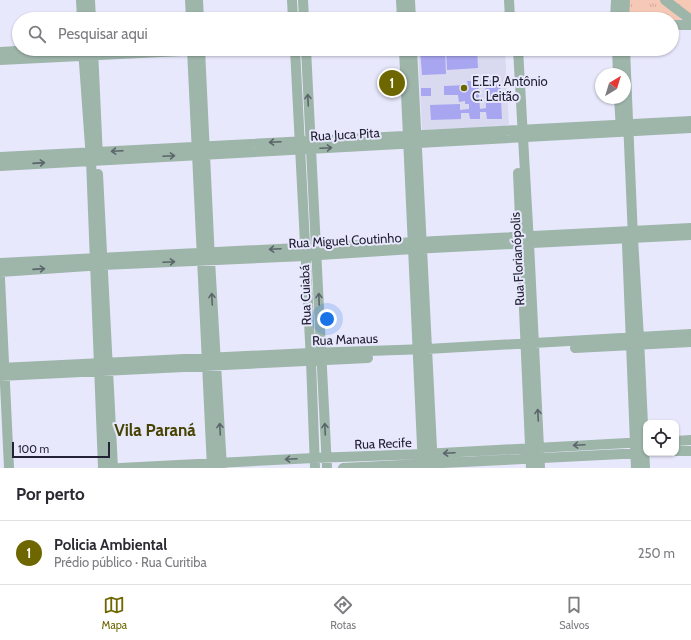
<!DOCTYPE html>
<html lang="pt">
<head>
<meta charset="utf-8">
<style>
  :root { --surface:#fff; --page:#f2f2f3; --text:#2b2b33; --muted:#7c7c81; --line:#e1e1e2; --accent:#6e6700 }
  body { margin:0; font-family:Cabin,sans-serif; background:var(--page); color:var(--text) }
  .controls { position:absolute; right:12px; bottom:12px; display:grid; overflow:hidden; border-radius:8px; box-shadow:0 1px 3px #0004 }
  .controls button { width:36px; height:36px; display:grid; place-items:center; padding:0; border:0; border-bottom:1px solid var(--line); background:var(--surface); color:var(--text); font:20px sans-serif }
  .compass { position:absolute; left:595px; top:68px; width:36px; height:36px; border-radius:50%; background:var(--surface); box-shadow:0 1px 3px #0004; rotate:38deg }
  .scale { position:absolute; left:12px; bottom:10px; width:98px; box-sizing:border-box; padding-left:4px; border:2px solid #242335; border-top:0; font-size:11px; line-height:14px; white-space:nowrap; color:#242335; -webkit-text-stroke:3px #e8e8fc; paint-order:stroke }
  .you { position:absolute; left:327px; top:319px; width:14px; height:14px; margin:-10px; border:3px solid #fff; border-radius:50%; background:#1a73e8; box-shadow:0 0 0 6px #1a73e833 }
  .badge { display:grid; place-items:center; width:26px; height:26px; border-radius:50%; background:var(--accent); color:#fff; font-size:13px; font-weight:700 }
  .pin { position:absolute; translate:-50% -50%; border:2px solid #fff; box-shadow:0 1px 4px #0006 }
  .list { margin:0; padding:0; list-style:none }
  h2 { display:flex; justify-content:space-between; align-items:center; height:52px; margin:0; padding:0 16px; font-size:17px }
  h2 small { font-size:13px; font-weight:400; color:var(--muted) }
  .list li { display:grid; grid-template-columns:26px 1fr auto; gap:12px; align-items:center; box-sizing:border-box; height:64px; padding:0 16px; border-top:1px solid var(--line) }
  .list b { display:block; font-size:15px; white-space:nowrap }
  .list p { margin:0; font-size:13px; white-space:nowrap; color:var(--muted) }
  .list em { font-size:13px; font-style:normal; color:var(--muted) }
  .icon { flex:none; width:22px; height:22px; fill:none; stroke:currentColor; stroke-width:2; stroke-linecap:round; stroke-linejoin:round }
  .map { position:relative; flex:none; width:691px; height:468px; overflow:hidden }
  .search { position:absolute; background:var(--surface); box-shadow:0 1px 3px #0004; left:12px; right:12px; top:12px; height:44px; display:flex; align-items:center; gap:10px; box-sizing:border-box; padding:0 14px; border-radius:22px; color:var(--muted); font-size:15px }
  .sheet { height:116px; background:var(--surface) }
  nav { display:flex; justify-content:space-around; align-items:center; box-sizing:border-box; height:56px; border-top:1px solid var(--line); background:var(--surface); font-size:11px; color:var(--muted) }
  nav a { display:grid; justify-items:center; gap:2px }
  nav .on { color:var(--accent) }
  .map>svg:first-child { display:block }
  .built { fill:#d9d9f0 }
  .park { fill:url(#park-tufts) }
  .building { fill:#a8a6f0 }
  .lines { fill:none; stroke-linecap:round; stroke-linejoin:round }
  .minor { stroke:#9eb5aa; stroke-width:10 }
  .oneway { stroke:#5b656a }
  .poi-dot { fill:#6e6700; stroke:#e8e8fc; stroke-width:1.5 }
  .labels { text-anchor:middle; stroke-width:4; stroke-linejoin:round; paint-order:stroke }
  .poi-label { font-size:13px; fill:#242335; stroke:#e8e8fc; text-anchor:start }
  .street-label { font-size:13px; fill:#242335; stroke:#e8e8fc }
  .district-label { font-size:17px; font-weight:bold; fill:#474300; stroke:#e8e8fc }
</style>
</head>
<body>
<div class="map">
<svg width="691" height="468" viewBox="0 0 691 468">
  <defs>
    <pattern id="park-tufts" width="24" height="20" patternUnits="userSpaceOnUse"><rect width="24" height="20" fill="#f6c9b6"/><path d="M3 7l-1-3M5 7V3M7 7l1-3M15 17l-1-3M17 17v-4M19 17l1-3" fill="none" stroke="#d3ac9d"/></pattern>
  </defs>
  <rect width="100%" height="100%" fill="#e8e8fc"/>
  <path class="built" d="M418,49H505L509,126L422,130Z"/>
  <path class="park" d="M628,0H660L683,21H672V19H630Z
    M669,0H691V17Z"/>
  <path class="building" d="M420,49H445L446,74L422,75Z
    M446,49H477L478,68L447,70Z
    M485,80H500L502,119H487L486,112H480V119H470L469,113H461V119L431,120L430,105L460,104V110L469,109V104H465V101L459,102L458,95H444V86L468,85L467,81H478L480,109L486,108Z
    M421,88H431V96H421Z"/>
  <g class="lines">
    <path class="minor" d="M81,0L82,19
      M90,0L91,19
      M190,0L191,19
      M198,0L199,19
      M292,0L293,19
      M303,0L304,19
      M401,0L402,19
      M410,0L411,19
      M509,0L510,19
      M665,0L691,20
      M615,19L616,0
      M624,19L625,0
      M672,25H691
      M83,49L91,160L103,468
      M93,49L98,158
      M192,49L212,468
      M200,49L210,260L222,468
      M295,49L311,361L315,468
      M306,49L327,468
      M404,49L423,468
      M412,49L433,468
      M518,49L529,243L540,468
      M617,49L618,74
      M625,49L633,238L639,338L645,468
      M0,52L51,49
      M0,60L221,49
      M619,98L621,130
      M0,157L691,121
      M0,166L691,128
      M518,173L531,468
      M98,174L113,468
      M627,244L636,468
      M0,263L691,228
      M0,272L103,265L305,256L413,249L691,235
      M0,278L9,468
      M575,348L691,342
      M0,368L310,353L427,349L691,334
      M0,376L368,358
      M676,441L691,440
      M676,451H691
      M120,468L314,458L423,454L646,442
      M343,468L642,453"/>
  </g>
  <defs><path id="oneway-shaft" d="M-6 0H5M1.5-3L5.5 0L1.5 3" fill="none" stroke-width="1.6" stroke-linecap="round" stroke-linejoin="round"/></defs>
  <g class="oneway">
    <use href="#oneway-shaft" transform="translate(308 100) rotate(-93)"/>
    <use href="#oneway-shaft" transform="translate(275 142) rotate(177)"/>
    <use href="#oneway-shaft" transform="translate(326 148) rotate(-3)"/>
    <use href="#oneway-shaft" transform="translate(117 151) rotate(177)"/>
    <use href="#oneway-shaft" transform="translate(169 156) rotate(-3)"/>
    <use href="#oneway-shaft" transform="translate(39 163) rotate(-4)"/>
    <use href="#oneway-shaft" transform="translate(275 249) rotate(177)"/>
    <use href="#oneway-shaft" transform="translate(169 262) rotate(-3)"/>
    <use href="#oneway-shaft" transform="translate(39 269) rotate(-4)"/>
    <use href="#oneway-shaft" transform="translate(212 299) rotate(-93)"/>
    <use href="#oneway-shaft" transform="translate(319 299) rotate(-92)"/>
    <use href="#oneway-shaft" transform="translate(538 415) rotate(-93)"/>
    <use href="#oneway-shaft" transform="translate(220 429) rotate(-93)"/>
    <use href="#oneway-shaft" transform="translate(325 429) rotate(-93)"/>
    <use href="#oneway-shaft" transform="translate(579 445) rotate(177)"/>
    <use href="#oneway-shaft" transform="translate(449 453) rotate(177)"/>
    <use href="#oneway-shaft" transform="translate(291 459) rotate(177)"/>
  </g>
  <circle class="poi-dot" cx="464" cy="88" r="4"/>
  <g class="labels">
    <g class="poi-label">
      <text x="472" y="86">E.E.P. Antônio<tspan x="472" dy="15">C. Leitão</tspan></text>
    </g>
    <g class="street-label">
      <text transform="translate(345 134) rotate(-3)" y="5">Rua Juca Pita</text>
      <text transform="translate(345 240) rotate(-3)" y="5">Rua Miguel Coutinho</text>
      <text transform="translate(517 259) rotate(-93)" y="5">Rua Florianópolis</text>
      <text transform="translate(305 295) rotate(-92)" y="5">Rua Cuiabá</text>
      <text transform="translate(345 339) rotate(-2)" y="5">Rua Manaus</text>
      <text transform="translate(383 443) rotate(-2)" y="5">Rua Recife</text>
    </g>
    <g class="district-label">
      <text x="155" y="436">Vila Paraná</text>
    </g>
  </g>
</svg>
<div class="controls">
<button><svg class="icon" aria-label="locate" viewBox="0 0 24 24"><circle cx="12" cy="12" r="6"/><path d="M12 2v4M12 18v4M2 12h4M18 12h4"/></svg></button>
</div>
<svg class="compass" viewBox="-18 -18 36 36"><path d="M0-13l5 13h-10z" fill="#e53935"/><path d="M0 13l5-13h-10z" fill="#7c7c81"/></svg>
<div class="scale">100 m</div>
<div class="you"></div>
<div class="pin badge" style="left:392px;top:83px">1</div>
<div class="search"><svg class="icon" aria-label="search" viewBox="0 0 24 24"><circle cx="10" cy="10" r="6"/><path d="M15 15l6 6"/></svg>Pesquisar aqui</div>
</div>
<section class="sheet">
<h2>Por perto<small></small></h2>
<ul class="list">
<li><span class="badge">1</span><div><b>Policia Ambiental</b><p>Prédio público · Rua Curitiba</p></div><em>250 m</em></li>
</ul>
</section>
<nav>
<a class="on"><svg class="icon" aria-label="map" viewBox="0 0 24 24"><path d="M3 6l6-2 6 2 6-2v14l-6 2-6-2-6 2zM9 4v14M15 6v14"/></svg>Mapa</a>
<a><svg class="icon" aria-label="directions" viewBox="0 0 24 24"><path d="M12 3l9 9-9 9-9-9zM9 14v-3h6M13 9l2 2-2 2"/></svg>Rotas</a>
<a><svg class="icon" aria-label="saved" viewBox="0 0 24 24"><path d="M7 4h10v16l-5-4-5 4z"/></svg>Salvos</a>
</nav>
</body>
</html>
